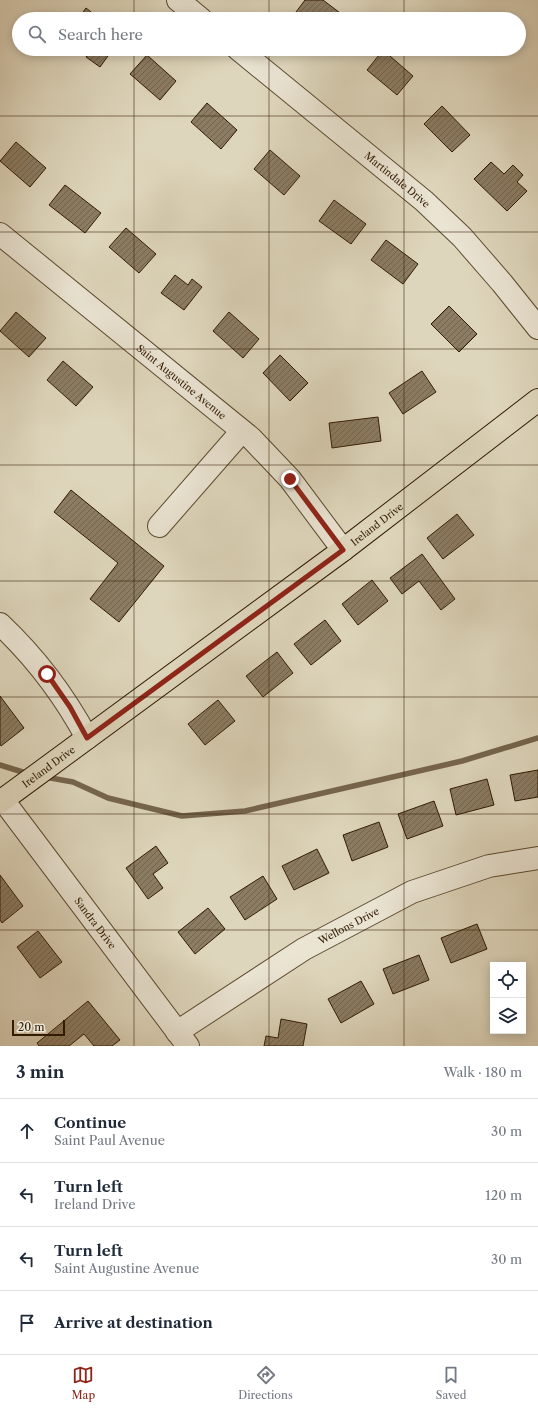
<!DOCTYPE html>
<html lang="en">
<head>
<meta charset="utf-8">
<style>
  :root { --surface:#fff; --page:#f6f6f7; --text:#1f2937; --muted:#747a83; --line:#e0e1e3; --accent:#8f2418 }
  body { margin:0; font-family:"Libre Caslon Text",serif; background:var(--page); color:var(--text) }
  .controls { position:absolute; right:12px; bottom:12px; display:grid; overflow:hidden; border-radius:0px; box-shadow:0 2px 10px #0003 }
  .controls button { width:36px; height:36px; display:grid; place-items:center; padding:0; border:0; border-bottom:1px solid var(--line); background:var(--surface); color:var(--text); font:20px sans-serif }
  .scale { position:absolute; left:12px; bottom:10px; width:53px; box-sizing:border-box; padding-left:4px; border:2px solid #311b02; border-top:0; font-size:11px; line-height:14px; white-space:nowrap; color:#311b02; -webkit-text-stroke:3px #eae4d3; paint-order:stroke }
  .stop { position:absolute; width:12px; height:12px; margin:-9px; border:3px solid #8f2418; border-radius:50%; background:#fff }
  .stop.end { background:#8f2418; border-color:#fff; box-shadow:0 1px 4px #0008 }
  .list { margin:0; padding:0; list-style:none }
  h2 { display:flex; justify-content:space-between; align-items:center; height:52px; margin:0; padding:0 16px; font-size:17px }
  h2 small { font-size:13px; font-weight:400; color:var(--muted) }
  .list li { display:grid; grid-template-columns:26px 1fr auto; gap:12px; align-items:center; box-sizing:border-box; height:64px; padding:0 16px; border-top:1px solid var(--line) }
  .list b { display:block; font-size:15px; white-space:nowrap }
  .list p { margin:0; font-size:13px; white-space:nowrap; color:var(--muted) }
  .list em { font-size:13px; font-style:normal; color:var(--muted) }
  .icon { flex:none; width:22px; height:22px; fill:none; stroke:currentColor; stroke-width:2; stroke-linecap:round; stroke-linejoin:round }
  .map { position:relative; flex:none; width:538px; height:1046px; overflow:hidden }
  .search { position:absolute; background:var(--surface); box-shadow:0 2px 10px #0003; left:12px; right:12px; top:12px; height:44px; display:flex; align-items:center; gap:10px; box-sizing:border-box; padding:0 14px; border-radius:22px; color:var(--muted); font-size:15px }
  .sheet { height:308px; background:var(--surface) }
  nav { display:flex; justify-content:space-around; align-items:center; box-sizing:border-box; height:56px; border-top:1px solid var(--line); background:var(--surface); font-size:11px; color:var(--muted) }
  nav a { display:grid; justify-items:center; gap:2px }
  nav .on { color:var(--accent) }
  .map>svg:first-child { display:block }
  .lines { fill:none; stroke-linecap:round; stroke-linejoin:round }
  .stream { stroke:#75654c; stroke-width:5.5 }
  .building { fill:url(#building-hatch); stroke:#311b02 }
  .minor-casing { stroke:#5c4a30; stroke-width:24 }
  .major-casing { stroke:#311b02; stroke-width:24 }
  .minor { stroke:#eae4d3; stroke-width:22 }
  .major { stroke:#ded6bc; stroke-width:22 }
  .route { stroke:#8f2418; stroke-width:5 }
  .grid { fill:none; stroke:#311b02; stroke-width:1; stroke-opacity:0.55 }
  .labels { text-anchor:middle; stroke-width:3; stroke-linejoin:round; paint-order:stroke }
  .street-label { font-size:10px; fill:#311b02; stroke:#eae4d3 }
</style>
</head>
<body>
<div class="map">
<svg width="538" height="1046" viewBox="0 0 538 1046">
  <defs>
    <pattern id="building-hatch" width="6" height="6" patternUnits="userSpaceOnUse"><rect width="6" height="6" fill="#8b7c63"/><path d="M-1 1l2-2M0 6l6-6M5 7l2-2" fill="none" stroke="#72654f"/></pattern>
  </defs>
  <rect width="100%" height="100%" fill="#ded6bc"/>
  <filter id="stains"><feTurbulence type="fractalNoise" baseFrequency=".005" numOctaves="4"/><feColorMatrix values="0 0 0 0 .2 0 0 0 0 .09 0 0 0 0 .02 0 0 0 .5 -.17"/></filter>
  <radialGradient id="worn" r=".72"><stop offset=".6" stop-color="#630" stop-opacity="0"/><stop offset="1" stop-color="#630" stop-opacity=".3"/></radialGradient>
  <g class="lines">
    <path class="stream" d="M0,765L29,774
      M45,777L73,782L108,798L182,816L245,811L462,761L538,738"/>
  </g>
  <path class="building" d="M305,0H323L348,19H305L296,12Z
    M86,8L100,19H78Z
    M92,49H113L100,67L86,57Z
    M383,50L413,76L397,95L367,70Z
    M147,55L176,81L160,100L130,74Z
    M207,103L237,130L221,149L191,122Z
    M442,106L470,135L452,152L424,124Z
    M16,142L46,168L30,187L0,161Z
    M270,150L300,176L284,195L254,169Z
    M491,162L504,174L513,165L523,175L517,182L527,191L507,211L474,179Z
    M65,185L101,213L85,233L49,205Z
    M334,200L366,224L351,244L319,221Z
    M126,228L156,254L139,273L109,247Z
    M386,240L418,264L403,284L371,260Z
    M175,275L188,285L192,279L202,287L184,310L161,293Z
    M449,306L477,334L459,352L431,324Z
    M16,312L46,338L29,357L0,331Z
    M229,312L259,339L243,358L213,331Z
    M280,355L308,383L290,401L263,373Z
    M63,361L93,387L76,406L47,380Z
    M422,371L436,392L403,414L389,393Z
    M378,417L381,441L332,448L329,423Z
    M71,490L164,566L119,622L90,599L118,563L54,512Z
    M457,514L474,535L443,559L427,538Z
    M422,554L455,599L441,610L419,581L402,594L390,578Z
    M372,580L388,601L358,625L342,604Z
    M325,620L341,641L311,665L294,644Z
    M277,652L293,673L263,697L246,676Z
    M0,696L24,728L1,746L0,744Z
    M218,700L235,721L205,745L188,724Z
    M538,770V797L515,801L510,775Z
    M487,779L494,805L456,815L450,789Z
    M434,801L443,826L407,839L398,814Z
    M379,822L388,847L352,861L343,835Z
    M156,846L168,863L153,874L163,888L148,899L126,868Z
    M317,849L329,873L294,890L282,866Z
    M0,875L23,906L2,923L0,920Z
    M263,876L277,899L245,920L230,897Z
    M208,908L225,929L195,954L178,932Z
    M477,924L487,949L451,963L441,938Z
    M38,931L62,962L40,978L17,947Z
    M419,955L429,980L393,994L383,969Z
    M361,981L374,1004L341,1023L328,999Z
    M88,1001L120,1040L112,1046H94L84,1034L69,1046H39L37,1043Z
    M281,1019L307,1024L303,1046H264L266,1036L278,1038Z"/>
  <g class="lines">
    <g class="minor-casing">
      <g id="minor">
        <path d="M178,0L201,19"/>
        <path id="s1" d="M238,49L424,201L462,237L502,283L538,328"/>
        <path id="s2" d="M0,234L251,438L290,479L343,550"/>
        <path d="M159,526L242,431"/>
        <path d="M0,624C36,658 64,695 87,738"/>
        <path id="s3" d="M3,800L188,1046"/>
        <path id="s4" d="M177,1032L304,949L412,892L489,866L538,858"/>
      </g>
    </g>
    <g class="major-casing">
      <g id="major">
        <path id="s5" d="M0,802L343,550L538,400"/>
      </g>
    </g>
    <use href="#minor" class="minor"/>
    <use href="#major" class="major"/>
  </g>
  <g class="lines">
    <path class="route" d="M47,674L70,707L87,738L343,550L290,479"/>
  </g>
  <path class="grid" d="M134,0V19M269,0V19M404,0V19M134,49V1046M269,49V1046M404,49V1046M0,116H538M0,232H538M0,349H538M0,465H538M0,581H538M0,697H538M0,814H538M0,930H538"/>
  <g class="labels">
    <g class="street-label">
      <text dy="4" stroke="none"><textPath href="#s1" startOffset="206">Martindale Drive</textPath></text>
      <text dy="4" stroke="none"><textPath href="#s2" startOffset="234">Saint Augustine Avenue</textPath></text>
      <text dy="4" stroke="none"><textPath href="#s5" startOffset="468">Ireland Drive</textPath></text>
      <text dy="4" stroke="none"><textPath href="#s5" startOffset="60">Ireland Drive</textPath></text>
      <text dy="4" stroke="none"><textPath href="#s3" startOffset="154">Sandra Drive</textPath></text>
      <text dy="4" stroke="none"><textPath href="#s4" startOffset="202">Wellons Drive</textPath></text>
    </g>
  </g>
  <rect width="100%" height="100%" filter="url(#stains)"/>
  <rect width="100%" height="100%" fill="url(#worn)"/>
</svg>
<div class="controls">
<button><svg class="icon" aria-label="locate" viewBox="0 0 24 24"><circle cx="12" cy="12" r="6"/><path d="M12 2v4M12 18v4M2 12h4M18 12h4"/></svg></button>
<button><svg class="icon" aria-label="layers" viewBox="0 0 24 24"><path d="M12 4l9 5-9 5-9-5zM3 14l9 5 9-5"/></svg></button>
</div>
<div class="scale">20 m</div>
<div class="stop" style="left:47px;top:674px"></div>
<div class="stop end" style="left:290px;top:479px"></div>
<div class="search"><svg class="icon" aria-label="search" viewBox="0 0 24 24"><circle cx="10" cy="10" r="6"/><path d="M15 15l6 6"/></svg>Search here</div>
</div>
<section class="sheet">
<h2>3 min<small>Walk · 180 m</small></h2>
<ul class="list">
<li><svg class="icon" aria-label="ahead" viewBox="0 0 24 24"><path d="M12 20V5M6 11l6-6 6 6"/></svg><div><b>Continue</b><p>Saint Paul Avenue</p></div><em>30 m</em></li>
<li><svg class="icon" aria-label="left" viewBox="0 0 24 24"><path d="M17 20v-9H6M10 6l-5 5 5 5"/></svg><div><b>Turn left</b><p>Ireland Drive</p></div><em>120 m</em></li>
<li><svg class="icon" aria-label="left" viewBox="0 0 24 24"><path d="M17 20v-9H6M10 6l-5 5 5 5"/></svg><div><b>Turn left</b><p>Saint Augustine Avenue</p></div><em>30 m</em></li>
<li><svg class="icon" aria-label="arrive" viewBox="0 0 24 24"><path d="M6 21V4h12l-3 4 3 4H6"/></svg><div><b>Arrive at destination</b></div></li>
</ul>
</section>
<nav>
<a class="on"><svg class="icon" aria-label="map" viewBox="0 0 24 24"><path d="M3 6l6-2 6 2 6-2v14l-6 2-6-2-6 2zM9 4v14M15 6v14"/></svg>Map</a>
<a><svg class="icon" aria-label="directions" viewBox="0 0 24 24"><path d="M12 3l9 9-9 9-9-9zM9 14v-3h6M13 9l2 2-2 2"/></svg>Directions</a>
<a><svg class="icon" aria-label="saved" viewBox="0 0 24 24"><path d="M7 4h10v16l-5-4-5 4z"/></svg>Saved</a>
</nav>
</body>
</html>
